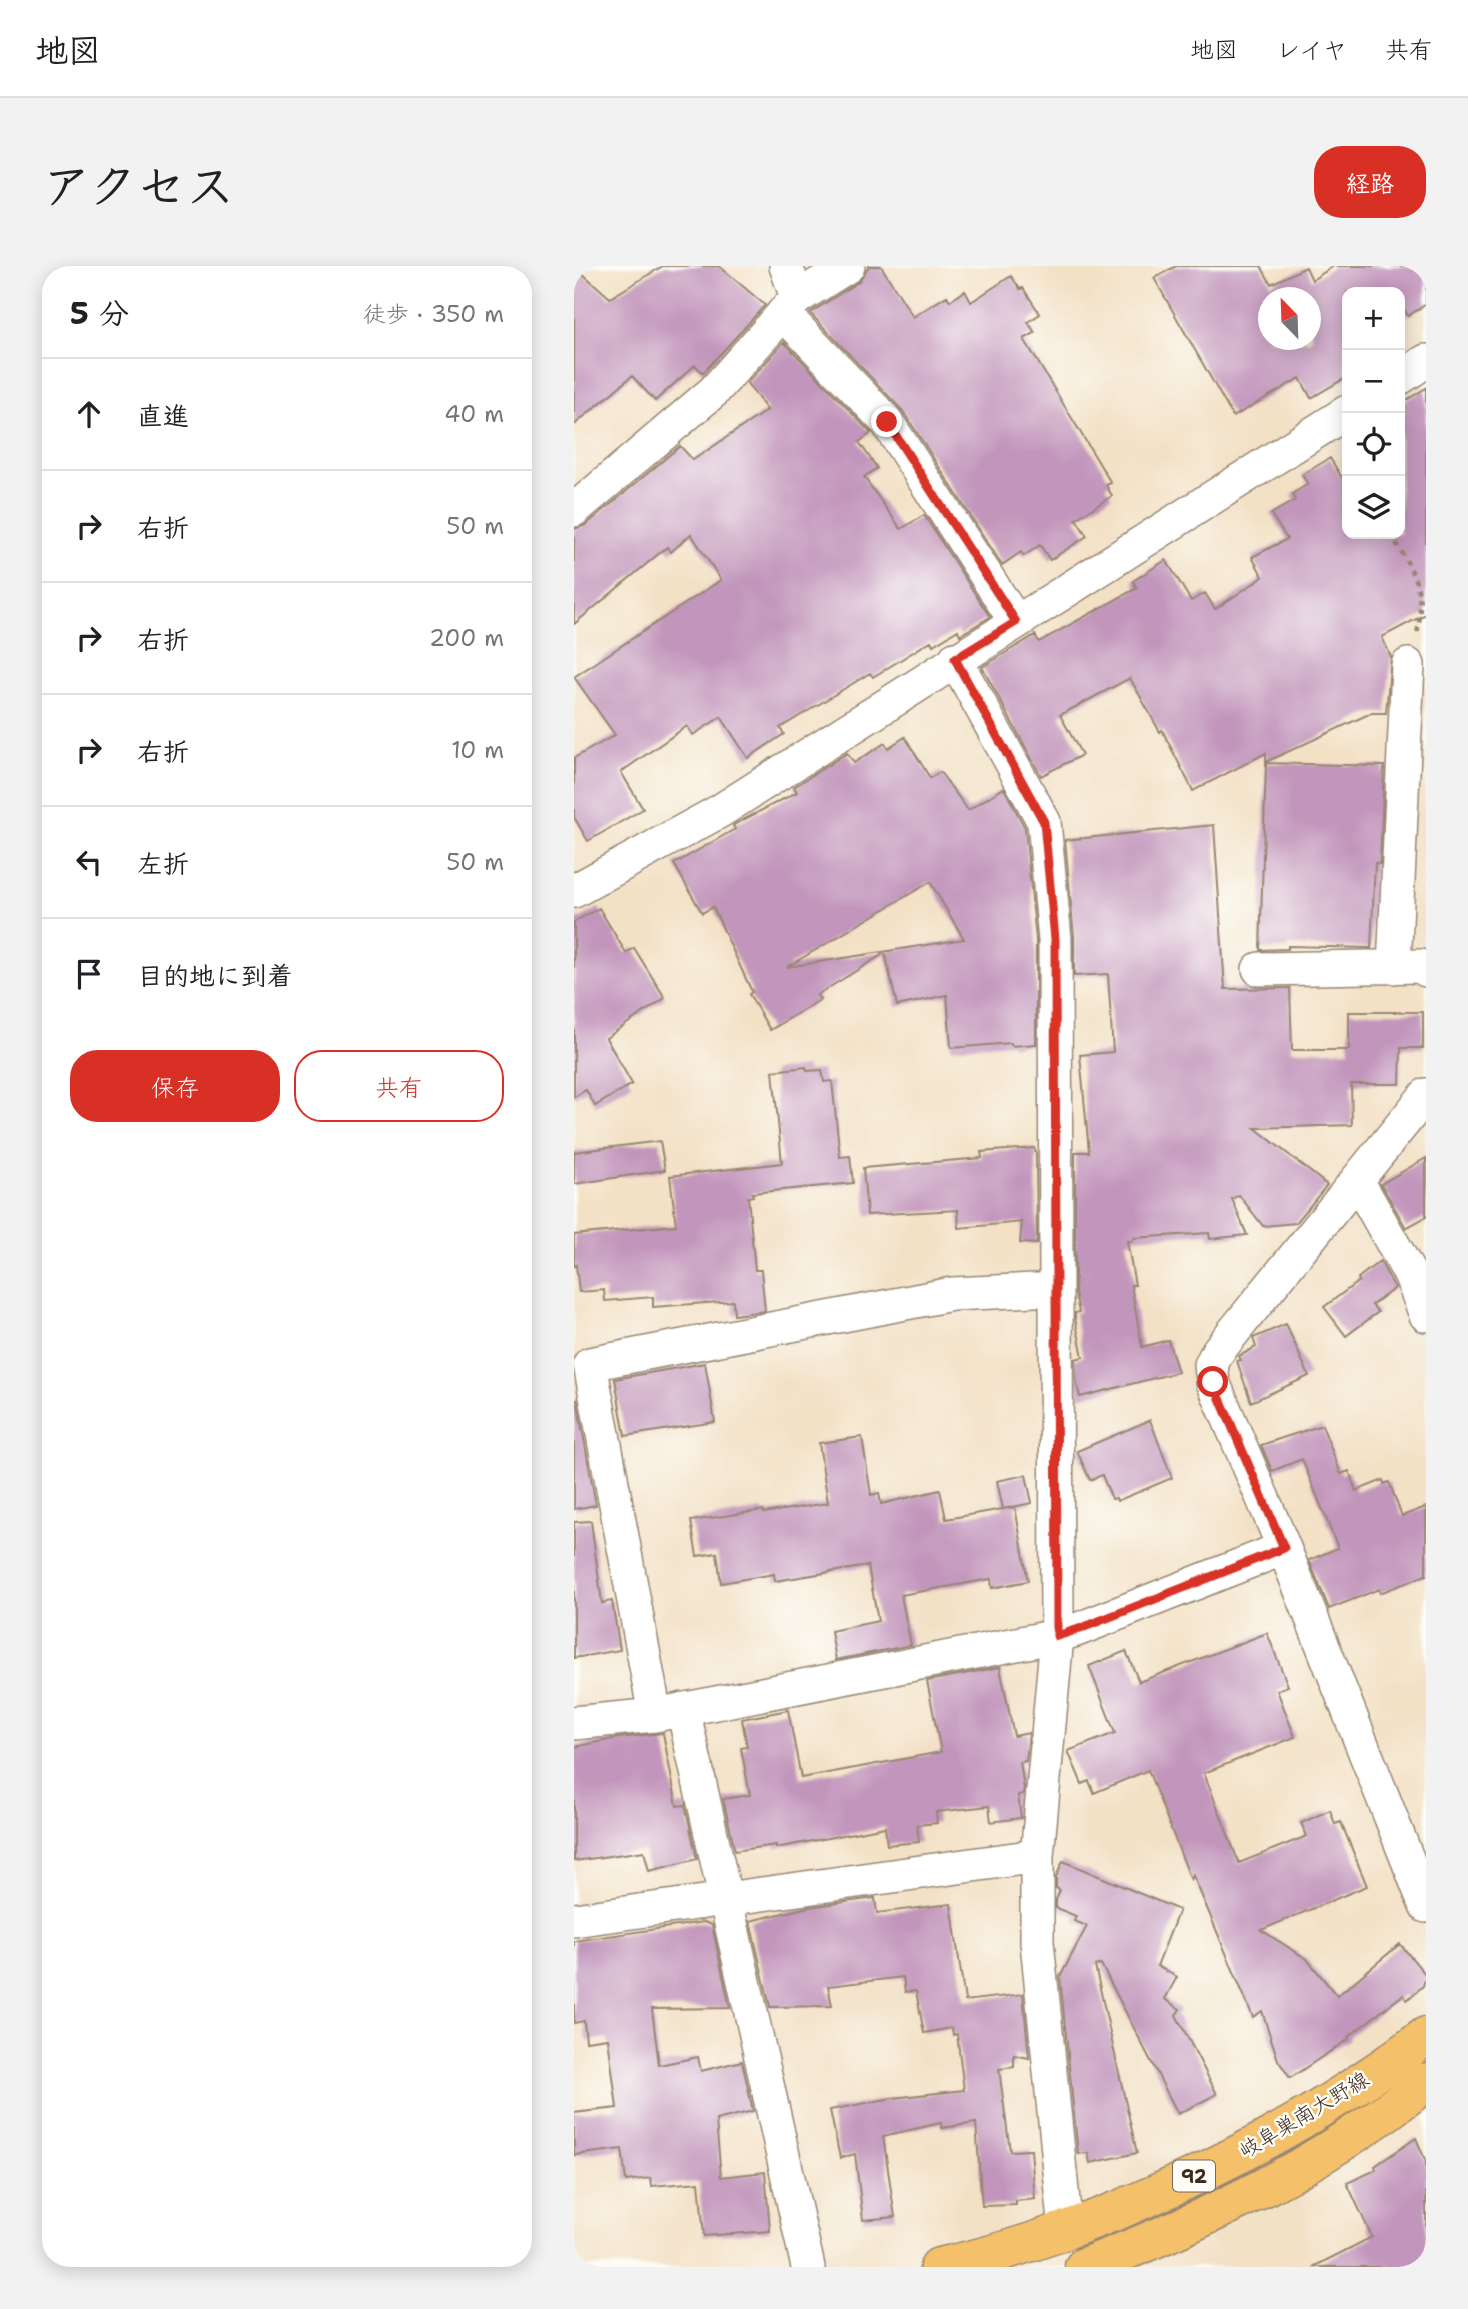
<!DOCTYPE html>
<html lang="ja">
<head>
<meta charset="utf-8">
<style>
  :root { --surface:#fff; --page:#f2f2f2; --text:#202124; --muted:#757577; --line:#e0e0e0; --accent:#d93025 }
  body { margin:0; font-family:"Shantell Sans","Klee One",sans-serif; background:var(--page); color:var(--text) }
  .controls { position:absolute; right:21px; top:21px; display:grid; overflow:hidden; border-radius:14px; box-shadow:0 4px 18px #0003 }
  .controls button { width:63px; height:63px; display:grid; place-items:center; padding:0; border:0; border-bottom:2px solid var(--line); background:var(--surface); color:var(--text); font:35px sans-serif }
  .compass { position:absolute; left:684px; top:21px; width:63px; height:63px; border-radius:50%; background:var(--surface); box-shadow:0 4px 18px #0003; rotate:337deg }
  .stop { position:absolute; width:21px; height:21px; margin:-16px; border:5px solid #d93025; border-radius:50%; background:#fff }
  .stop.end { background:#d93025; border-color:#fff; box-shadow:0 2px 7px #0008 }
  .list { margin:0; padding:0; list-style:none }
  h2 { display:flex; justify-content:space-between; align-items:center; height:91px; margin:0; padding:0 28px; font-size:30px }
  h2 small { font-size:23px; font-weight:400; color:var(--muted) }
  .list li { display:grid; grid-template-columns:46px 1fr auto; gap:21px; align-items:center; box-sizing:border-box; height:112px; padding:0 28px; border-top:2px solid var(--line) }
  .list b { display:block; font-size:26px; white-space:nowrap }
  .list em { font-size:23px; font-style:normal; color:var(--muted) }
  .actions { display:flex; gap:14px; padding:21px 28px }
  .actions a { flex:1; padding:16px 0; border:2px solid var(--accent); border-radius:28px; text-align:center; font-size:24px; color:var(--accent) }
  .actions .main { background:var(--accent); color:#fff }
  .icon { flex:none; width:38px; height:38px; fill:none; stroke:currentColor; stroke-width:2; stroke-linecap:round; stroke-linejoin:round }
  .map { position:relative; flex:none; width:852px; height:2001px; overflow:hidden; border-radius:28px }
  header { display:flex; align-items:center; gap:42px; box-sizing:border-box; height:98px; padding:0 35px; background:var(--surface); border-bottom:2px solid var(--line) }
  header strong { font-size:33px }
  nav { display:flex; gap:38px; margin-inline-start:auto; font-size:24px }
  .intro { display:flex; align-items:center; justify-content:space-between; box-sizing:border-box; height:168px; padding:0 42px }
  h1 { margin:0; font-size:49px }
  .button { padding:18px 32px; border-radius:28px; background:var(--accent); color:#fff; font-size:24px; font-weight:700 }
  main { display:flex; gap:42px; padding:0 42px }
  aside { flex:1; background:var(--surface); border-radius:28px; box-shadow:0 4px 18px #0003 }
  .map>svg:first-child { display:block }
  .building { fill:#c296bc; fill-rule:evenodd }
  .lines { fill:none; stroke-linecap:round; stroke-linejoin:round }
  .minor-casing { stroke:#978672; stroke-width:36 }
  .primary-casing { stroke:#978672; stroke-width:41 }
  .path { stroke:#978672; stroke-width:4.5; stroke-dasharray:5 5; stroke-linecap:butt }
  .minor { stroke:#fff; stroke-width:33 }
  .primary { stroke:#f4c16a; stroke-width:38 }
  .route { stroke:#d93025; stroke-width:9 }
  .labels { text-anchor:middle; stroke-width:5; stroke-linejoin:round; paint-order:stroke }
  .shield { fill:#fdfcf7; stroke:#75695f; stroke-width:2 }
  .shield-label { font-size:19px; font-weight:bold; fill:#3b2a1e }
  .street-label { font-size:21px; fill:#3b2a1e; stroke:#fdfcf7 }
</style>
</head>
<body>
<header>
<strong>地図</strong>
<nav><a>地図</a><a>レイヤ</a><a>共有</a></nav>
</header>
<div class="intro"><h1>アクセス</h1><a class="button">経路</a></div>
<main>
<aside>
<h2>5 分<small>徒歩 · 350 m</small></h2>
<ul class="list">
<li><svg class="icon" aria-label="ahead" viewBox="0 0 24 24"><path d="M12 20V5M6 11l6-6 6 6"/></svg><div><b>直進</b></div><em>40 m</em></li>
<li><svg class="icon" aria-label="right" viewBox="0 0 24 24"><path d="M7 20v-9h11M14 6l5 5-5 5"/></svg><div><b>右折</b></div><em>50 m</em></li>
<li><svg class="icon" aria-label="right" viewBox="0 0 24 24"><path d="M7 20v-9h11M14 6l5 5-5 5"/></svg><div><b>右折</b></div><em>200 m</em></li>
<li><svg class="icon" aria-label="right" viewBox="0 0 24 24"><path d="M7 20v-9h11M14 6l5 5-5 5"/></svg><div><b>右折</b></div><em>10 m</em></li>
<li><svg class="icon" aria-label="left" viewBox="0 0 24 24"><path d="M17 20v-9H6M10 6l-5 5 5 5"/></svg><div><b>左折</b></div><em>50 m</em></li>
<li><svg class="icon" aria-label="arrive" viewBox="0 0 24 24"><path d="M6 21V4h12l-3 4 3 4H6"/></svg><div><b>目的地に到着</b></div></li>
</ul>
<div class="actions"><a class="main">保存</a><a>共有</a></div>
</aside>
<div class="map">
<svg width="852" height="2001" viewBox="0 0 852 2001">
  <rect width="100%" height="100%" fill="#fdfcf7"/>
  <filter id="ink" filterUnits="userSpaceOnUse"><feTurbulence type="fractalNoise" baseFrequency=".0143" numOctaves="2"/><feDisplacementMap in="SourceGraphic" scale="14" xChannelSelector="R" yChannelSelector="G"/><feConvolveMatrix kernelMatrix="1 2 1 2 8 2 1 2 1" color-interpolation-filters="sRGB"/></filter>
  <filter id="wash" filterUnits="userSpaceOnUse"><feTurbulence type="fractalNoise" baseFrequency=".00686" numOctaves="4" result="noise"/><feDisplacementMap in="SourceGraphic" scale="28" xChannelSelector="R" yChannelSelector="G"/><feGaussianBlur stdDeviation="1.57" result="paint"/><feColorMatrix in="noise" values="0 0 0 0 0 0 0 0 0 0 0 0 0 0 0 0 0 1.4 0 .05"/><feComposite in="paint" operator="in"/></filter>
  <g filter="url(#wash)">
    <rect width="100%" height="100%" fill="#f3e1c6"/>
    <g id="blocks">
      <path class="building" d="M0,0L36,32L89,0H145L191,39L129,107L121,99L81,135L58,110L0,159Z
        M295,0H307L339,51L373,30L376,35L391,25L397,36L437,10L446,23L449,22L466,48L454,56L461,67L450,73L537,217L532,219L538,230L502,253L513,270L476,294L466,279L450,290L447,286L428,299L329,145L236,47L284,16Z
        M602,0H687L697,18L732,1L738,14L760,0H852V38L834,50L826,37V26H773V111L737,132L726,112L659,151L580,12ZM695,32H737V74H695Z
        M210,76L297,167L285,176L303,202L290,211L327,263L350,249L416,351L386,369L384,364L359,379L357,375L299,411L296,407L206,462L210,468L174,492L147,451L119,469L113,460L47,506L69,543L14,575L0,551V492L41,469L0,411L147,314L117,268L97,286L93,281L0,358V263L12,259L106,180L119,194L193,144L173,117Z
        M852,122V348L808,371L817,391L812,447H797L692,496V487L619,525L588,464L586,466L556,412L486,449L508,489L467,510L408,401L461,369L465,376L563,322L559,315L592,294L617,335L631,327L641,343L689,311L678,291L713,273L697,248L721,234L718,228L734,218L728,209L756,192L773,220V268H826V138Z
        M331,471L356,512L366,506L394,544L430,522L451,562L462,674V778L438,780L437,777L377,782L373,729L323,740L311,687L243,729L246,734L196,764L175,728L178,726L139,641L128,647L100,598L161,563L159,560L161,558L223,526L220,521L273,487L280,497L311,477L314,482ZM356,616L390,673L213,701Z
        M692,497L810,500L806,598L801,597L797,682L714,680V683L686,684Z
        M640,559L651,723L716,722L718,784H775V746H849V782H827L826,818H777L778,859L681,862L753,919L722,957L689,960L665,929L658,933L673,969L636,973L635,967L559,972V975H553L561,1019H557L568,1081L594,1074L604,1106L506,1131L502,1114L501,1093L509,1091L501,1052V1047L505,1046L501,1027V886H515L506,789L539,786L534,708L500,710V671L491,574Z
        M25,642L52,687L60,682L91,732L32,772L58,818L21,840L12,824L0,831V656Z
        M232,801L233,805L248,804L250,816L258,815L266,891L276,890L279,917L178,927L179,930L174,931L181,1004H187L191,1045L160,1049L159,1035L79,1041V1031L31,1035L30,1024L5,1026L2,999L0,1000V969L102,959L96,910L208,897L199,805Z
        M86,875L91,904L0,918V886Z
        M460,882L462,887L463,978L446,977L448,956L385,962L384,944L293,949L289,902L408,892L407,886Z
        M852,892V951L832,962L807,918Z
        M806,995L821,1022L798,1039L804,1046L772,1070L750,1041L785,1015L784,1012Z
        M712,1058L735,1110L677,1136L663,1095L667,1094L665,1090L682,1081L679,1072Z
        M131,1097L141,1156L51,1170L41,1113Z
        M0,1134H3L22,1239L0,1243Z
        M576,1154L598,1212L543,1235L542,1232L538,1233L528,1209L516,1214L503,1185Z
        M748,1159L767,1208L775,1205L782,1225L809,1214L810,1218L815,1216L828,1250L852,1241V1309L806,1327L805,1323L755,1343L735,1294L764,1282L728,1193L698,1205L687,1179Z
        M288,1171L297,1229L305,1227L307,1238L366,1224L372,1253L429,1243L423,1215L452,1209L458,1237L429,1243L441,1241L454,1315L418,1322L417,1313L327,1329L337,1379L262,1394L257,1365L304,1355L294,1300L201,1315L200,1308L147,1317L143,1287L123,1290L117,1255L189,1244L190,1247L254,1237L245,1177Z
        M17,1255L28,1337L38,1335L46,1384L0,1392V1256Z
        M693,1367L714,1420L703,1424L721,1471L630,1507L665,1597L733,1570L727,1557L756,1544L761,1558L767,1556L793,1620L687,1664L733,1693L763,1730L826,1678L852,1709L849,1720L833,1734L829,1729L774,1771L775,1773L716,1812L704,1794L688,1745L679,1751L619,1609L617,1614L574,1504L520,1527L515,1515L508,1518L494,1485L541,1467L515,1400L552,1385L565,1416Z
        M426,1401L440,1470L455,1467L452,1495L446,1496L450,1522L449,1528L444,1529L447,1552L417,1556L415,1540L362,1546L363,1557L343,1559L345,1576L313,1579L311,1561L202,1582V1579L161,1585L149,1533L176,1529L167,1482L173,1481L168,1453L214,1444L227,1512L367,1486L353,1415Z
        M89,1467L103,1540L111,1539L123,1593L75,1605L70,1585L0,1595V1481L44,1472Z
        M489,1595L605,1644L583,1700L603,1711L591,1733L606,1743L602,1749L643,1828L604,1848L527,1698L521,1700L563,1887L516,1897L514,1887L504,1888L486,1711L513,1660L500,1655L502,1650L482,1642V1634L486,1624L482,1622V1611Z
        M301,1632L303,1647L377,1638L391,1735L449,1728L455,1792L440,1789V1801L425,1803L436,1885L457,1884L461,1933L442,1935V1939L408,1940L402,1857L368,1862L367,1857L309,1870L321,1951L289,1954L281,1888L266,1892L256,1844L318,1832L390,1824L383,1768L379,1769L378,1762L350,1767L342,1725L331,1726L329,1711L254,1720L258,1740L196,1741L176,1655L235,1641Z
        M130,1656L138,1659L156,1742L78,1743L85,1799L124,1791L127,1805L168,1795L179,1845L142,1854L147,1911L191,1906L196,1965L130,1970L125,1916L78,1920L77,1912L52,1915L48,1883L0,1889V1847L43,1842L34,1772L12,1775L10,1755L0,1757V1675Z
        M842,1872L852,1896V2001H739L798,1971L773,1917L802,1904L801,1900Z"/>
    </g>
  </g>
  <g filter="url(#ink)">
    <use href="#blocks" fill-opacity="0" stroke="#978672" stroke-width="2"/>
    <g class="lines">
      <g class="minor-casing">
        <path id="minor" d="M212,0L223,32
          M209,47L313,156L442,356
          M826,112L852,95
          M0,244L140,125L223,32L274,0
          M381,393L470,556L481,673L483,1370L463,1590V1676L492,1965
          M0,625L146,545L773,146
          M820,701L834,399
          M685,703L847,700L852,704
          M852,829L644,1085L637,1099L639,1116L710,1282L852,1640
          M783,914L837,1010L852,1049
          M109,1443L234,2001
          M81,1449L16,1098L378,1028L482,1023
          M0,1457L81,1449L483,1370L505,1363L710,1282
          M0,1654L463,1590"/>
      </g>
      <g class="primary-casing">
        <path id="primary" d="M365,2001C429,1988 486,1967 547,1943C655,1898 759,1841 852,1770
          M510,2001C634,1954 748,1899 852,1816"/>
      </g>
      <path class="path" d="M817,268C839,306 852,323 843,368"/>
      <use href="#minor" class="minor"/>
      <use href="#primary" class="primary"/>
    </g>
  </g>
  <g class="lines" filter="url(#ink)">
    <path class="route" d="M313,156L442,356L381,393L470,556L481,673L483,1370L505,1363L710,1282L639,1116"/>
  </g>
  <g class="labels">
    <rect class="shield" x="599" y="1894.5" width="42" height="31" rx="5"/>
    <g class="shield-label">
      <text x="620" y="1917">92</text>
    </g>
    <g class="street-label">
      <text transform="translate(730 1849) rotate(-31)" y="7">岐阜巣南大野線</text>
    </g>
  </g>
</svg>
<div class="controls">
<button>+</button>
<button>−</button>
<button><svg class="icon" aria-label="locate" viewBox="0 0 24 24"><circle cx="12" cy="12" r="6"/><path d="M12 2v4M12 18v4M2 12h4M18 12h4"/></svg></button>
<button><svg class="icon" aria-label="layers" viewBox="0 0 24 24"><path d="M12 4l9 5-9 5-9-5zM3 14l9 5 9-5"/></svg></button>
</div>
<svg class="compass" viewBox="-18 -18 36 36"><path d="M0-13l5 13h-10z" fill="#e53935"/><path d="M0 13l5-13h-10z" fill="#757577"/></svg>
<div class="stop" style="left:639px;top:1116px"></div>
<div class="stop end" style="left:313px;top:156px"></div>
</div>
</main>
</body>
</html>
